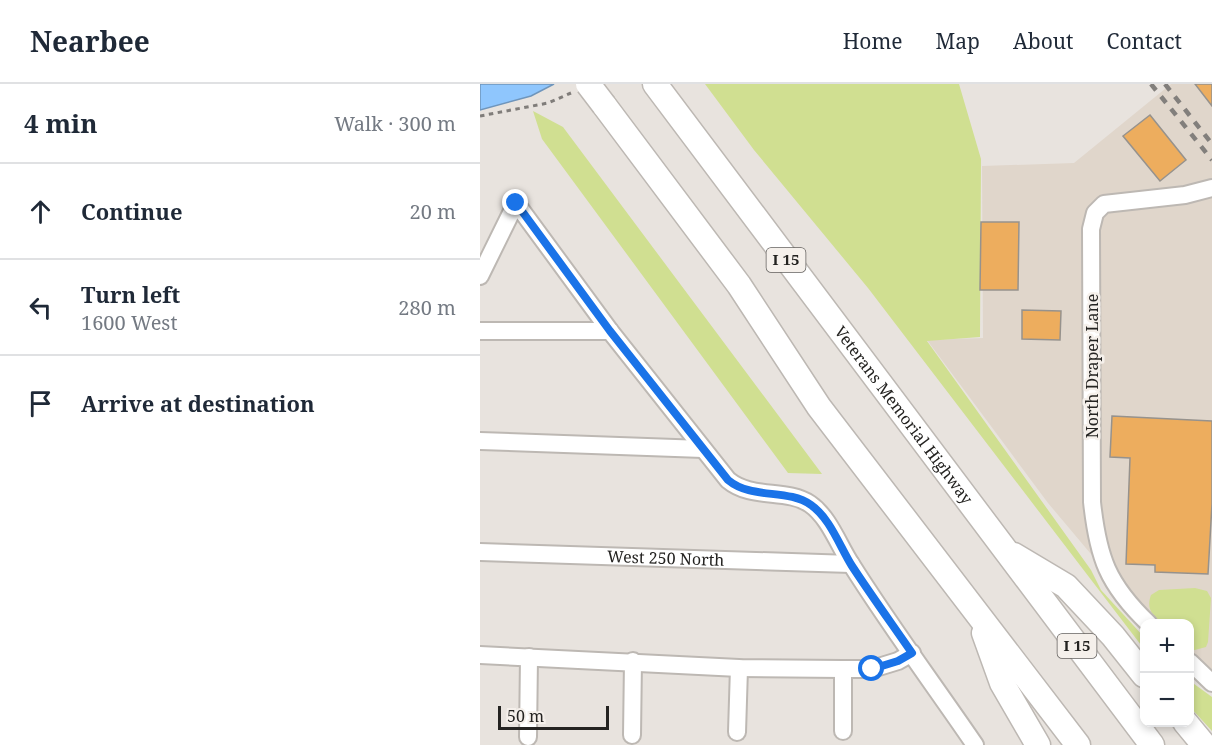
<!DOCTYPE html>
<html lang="en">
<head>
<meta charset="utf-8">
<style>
  :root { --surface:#fff; --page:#f6f6f7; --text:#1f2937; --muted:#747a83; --line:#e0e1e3 }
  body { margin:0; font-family:"Noto Serif",serif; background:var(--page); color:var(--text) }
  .controls { position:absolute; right:18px; bottom:18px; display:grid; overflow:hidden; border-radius:12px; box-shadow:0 3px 9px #0003 }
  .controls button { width:54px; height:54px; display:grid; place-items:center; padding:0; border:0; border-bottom:2px solid var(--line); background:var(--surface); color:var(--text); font:30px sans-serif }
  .scale { position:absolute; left:18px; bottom:15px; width:111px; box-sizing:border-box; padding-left:6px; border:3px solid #242321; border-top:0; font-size:16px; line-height:21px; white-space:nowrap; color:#242321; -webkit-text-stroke:4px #f5f0eb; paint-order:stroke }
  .stop { position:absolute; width:18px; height:18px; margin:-14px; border:4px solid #1a73e8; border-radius:50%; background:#fff }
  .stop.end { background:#1a73e8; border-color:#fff; box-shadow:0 2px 6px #0008 }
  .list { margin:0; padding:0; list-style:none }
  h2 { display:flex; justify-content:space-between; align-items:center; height:78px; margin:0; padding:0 24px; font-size:26px }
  h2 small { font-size:20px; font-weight:400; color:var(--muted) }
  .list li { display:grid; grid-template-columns:39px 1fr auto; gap:18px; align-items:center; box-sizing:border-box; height:96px; padding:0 24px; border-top:2px solid var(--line) }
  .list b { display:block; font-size:22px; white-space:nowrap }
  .list p { margin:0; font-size:20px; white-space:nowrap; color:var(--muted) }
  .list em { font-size:20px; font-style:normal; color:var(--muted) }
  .icon { flex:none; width:33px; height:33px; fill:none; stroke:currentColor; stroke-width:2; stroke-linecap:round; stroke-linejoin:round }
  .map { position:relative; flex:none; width:732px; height:661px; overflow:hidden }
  header { display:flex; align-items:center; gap:36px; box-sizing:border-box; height:84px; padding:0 30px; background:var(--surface); border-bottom:2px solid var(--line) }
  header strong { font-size:28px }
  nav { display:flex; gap:33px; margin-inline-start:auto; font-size:21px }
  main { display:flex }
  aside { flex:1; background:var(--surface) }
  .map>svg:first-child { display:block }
  .built { fill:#e0d6cb }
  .green { fill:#d0df91 }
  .water { fill:#8fc6fd; stroke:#6f95bb; stroke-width:1.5 }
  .building { fill:#edad5e; stroke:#96928d; stroke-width:1.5 }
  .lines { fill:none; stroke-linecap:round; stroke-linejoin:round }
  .minor-casing { stroke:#bdb8b3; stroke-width:20 }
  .highway-casing { stroke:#bdb8b3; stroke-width:27 }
  .path { stroke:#807d7a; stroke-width:3; stroke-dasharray:4.5 4.5; stroke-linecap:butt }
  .minor { stroke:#fff; stroke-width:16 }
  .highway { stroke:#fff; stroke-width:24 }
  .rail { stroke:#827f7c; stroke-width:4.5; stroke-dasharray:8 8; stroke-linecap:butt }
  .highway-bridge-casing { stroke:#bdb8b3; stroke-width:27; stroke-linecap:butt }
  .highway-bridge { stroke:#fff; stroke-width:24 }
  .route { stroke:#1a73e8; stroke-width:8 }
  .labels { text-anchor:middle; stroke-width:5; stroke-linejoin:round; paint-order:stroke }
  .shield { fill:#f5f0eb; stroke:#63605e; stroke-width:1.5 }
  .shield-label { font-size:15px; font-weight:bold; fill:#242321 }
  .street-label { font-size:16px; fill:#242321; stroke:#f5f0eb }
</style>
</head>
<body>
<header>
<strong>Nearbee</strong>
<nav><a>Home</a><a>Map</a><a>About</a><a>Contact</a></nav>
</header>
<main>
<aside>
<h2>4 min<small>Walk · 300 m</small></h2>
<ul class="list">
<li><svg class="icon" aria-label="ahead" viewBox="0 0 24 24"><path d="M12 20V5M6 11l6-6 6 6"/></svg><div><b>Continue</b></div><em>20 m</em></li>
<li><svg class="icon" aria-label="left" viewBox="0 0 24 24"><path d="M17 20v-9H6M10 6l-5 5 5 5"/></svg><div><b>Turn left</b><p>1600 West</p></div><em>280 m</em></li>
<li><svg class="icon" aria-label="arrive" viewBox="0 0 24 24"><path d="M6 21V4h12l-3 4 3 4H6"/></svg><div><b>Arrive at destination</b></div></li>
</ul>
</aside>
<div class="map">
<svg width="732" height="661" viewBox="0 0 732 661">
  <rect width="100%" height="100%" fill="#e8e3de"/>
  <path class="built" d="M691,0H732V599L710,578V540L669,539L568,419L447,256L503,254L502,82L594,79Z"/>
  <path class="green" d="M225,0H479L501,75L500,253L447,257L611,486L621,506L664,553V565L388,204L274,66Z
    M53,27L83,43L342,390L308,389L62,55Z
    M715,504L727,507L731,514L728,558L726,563L711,567L710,540L682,539C672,530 666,525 671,511L679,506Z
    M710,597L732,613V647L710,623Z"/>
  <path class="water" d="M0,0H74L51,12L0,26Z"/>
  <path class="building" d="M715,0H732V22Z
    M670,31L706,76L680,97L643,52Z
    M501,138H539L538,206H500Z
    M542,226L581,227L580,256L542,255Z
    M632,332L732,337V420L728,490L675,488V481L646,480L650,374L630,373Z"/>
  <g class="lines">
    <g class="minor-casing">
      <g id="minor">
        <path d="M0,192L36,119L130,247L248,396C272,416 306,404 330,420C349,433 359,462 371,480C410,542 454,601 495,661"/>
        <path d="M0,247H130"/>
        <path d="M0,357L223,365"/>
        <path id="s1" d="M0,468L371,480"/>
        <path d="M669,540C627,500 618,473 612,418L611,145L615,129L624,120L705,111L732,104"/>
        <path d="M0,571L259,584L363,585H392L418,577L432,569"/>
        <path d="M710,578L732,599"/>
        <path d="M363,647V585"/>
        <path d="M257,648L259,584"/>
        <path d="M152,651L153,577"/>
        <path d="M48,653L49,573"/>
      </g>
    </g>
    <g class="highway-casing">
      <g id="highway">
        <path id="s2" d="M175,0L672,661"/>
        <path d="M124,21L259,201L339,323L598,661"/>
        <path d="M534,471L586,502L633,552L664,591"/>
        <path d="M504,549L522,599L558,661"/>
        <path d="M705,638L724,661"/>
      </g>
    </g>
    <path class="path" d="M0,32L68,19L91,9"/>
    <use href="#minor" class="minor"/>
    <use href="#highway" class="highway"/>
    <path class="rail" d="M671,0L732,76
      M685,0L732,60"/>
    <g class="highway-bridge-casing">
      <path id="highway-bridge" d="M108,0L124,21"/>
    </g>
    <use href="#highway-bridge" class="highway-bridge"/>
  </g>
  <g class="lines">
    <path class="route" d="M36,119L130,247L248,396C272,416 307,404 331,421C350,434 360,463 372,482C391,511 412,540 432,569L418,577L392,585"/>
  </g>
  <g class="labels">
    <g class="shield">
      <rect x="286.5" y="164" width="39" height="24" rx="4.5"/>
      <rect x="577.5" y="550" width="39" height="24" rx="4.5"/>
    </g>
    <g class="shield-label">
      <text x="306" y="181">I 15</text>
      <text x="597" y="567">I 15</text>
    </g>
    <g class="street-label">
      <text transform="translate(612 282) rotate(-90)" y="6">North Draper Lane</text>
      <text dy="6" stroke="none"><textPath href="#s2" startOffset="414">Veterans Memorial Highway</textPath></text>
      <text dy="6" stroke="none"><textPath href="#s1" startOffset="186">West 250 North</textPath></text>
    </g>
  </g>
</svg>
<div class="controls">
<button>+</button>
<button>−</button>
</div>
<div class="scale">50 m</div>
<div class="stop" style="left:392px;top:585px"></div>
<div class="stop end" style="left:36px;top:119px"></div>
</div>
</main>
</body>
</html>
